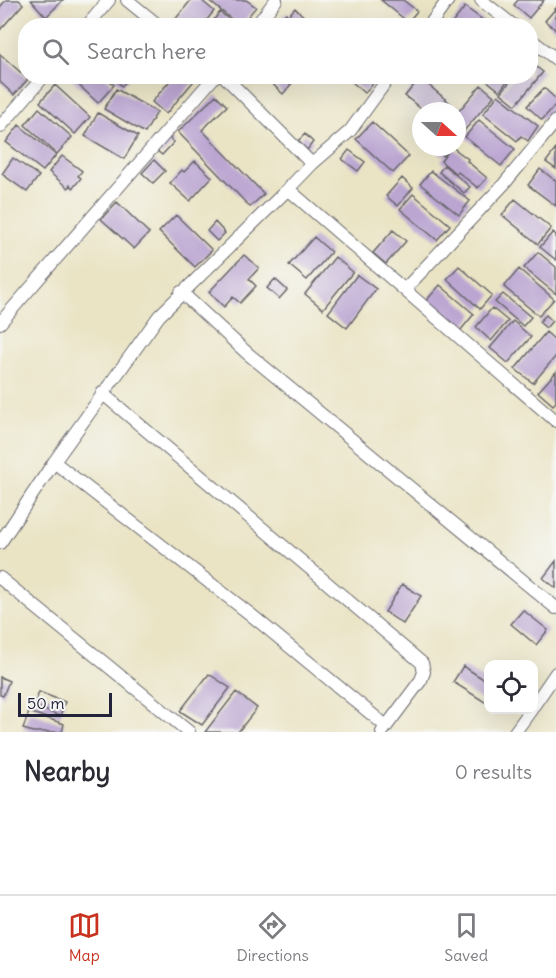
<!DOCTYPE html>
<html lang="en">
<head>
<meta charset="utf-8">
<style>
  :root { --surface:#fff; --page:#f7f7f7; --text:#2b2b33; --muted:#7c7c81; --line:#e1e1e2; --accent:#c8321e }
  body { margin:0; font-family:Delius,sans-serif; background:var(--page); color:var(--text) }
  .controls { position:absolute; right:18px; bottom:18px; display:grid; overflow:hidden; border-radius:12px; box-shadow:0 6px 24px #0002 }
  .controls button { width:54px; height:54px; display:grid; place-items:center; padding:0; border:0; border-bottom:2px solid var(--line); background:var(--surface); color:var(--text); font:30px sans-serif }
  .compass { position:absolute; left:412px; top:102px; width:54px; height:54px; border-radius:50%; background:var(--surface); box-shadow:0 6px 24px #0002; rotate:111deg }
  .scale { position:absolute; left:18px; bottom:15px; width:94px; box-sizing:border-box; padding-left:6px; border:3px solid #22223b; border-top:0; font-size:16px; line-height:21px; white-space:nowrap; color:#22223b; -webkit-text-stroke:4px #f6f6f2; paint-order:stroke }
  .list { margin:0; padding:0; list-style:none }
  h2 { display:flex; justify-content:space-between; align-items:center; height:78px; margin:0; padding:0 24px; font-size:26px }
  h2 small { font-size:20px; font-weight:400; color:var(--muted) }
  .icon { flex:none; width:33px; height:33px; fill:none; stroke:currentColor; stroke-width:2; stroke-linecap:round; stroke-linejoin:round }
  .map { position:relative; flex:none; width:556px; height:732px; overflow:hidden }
  .search { position:absolute; background:var(--surface); box-shadow:0 6px 24px #0002; left:18px; right:18px; top:18px; height:66px; display:flex; align-items:center; gap:15px; box-sizing:border-box; padding:0 21px; border-radius:24px; color:var(--muted); font-size:22px }
  .sheet { height:162px; background:var(--surface) }
  nav { display:flex; justify-content:space-around; align-items:center; box-sizing:border-box; height:84px; border-top:2px solid var(--line); background:var(--surface); font-size:16px; color:var(--muted) }
  nav a { display:grid; justify-items:center; gap:3px }
  nav .on { color:var(--accent) }
  .map>svg:first-child { display:block }
  .building { fill:#bba6d2 }
  .lines { fill:none; stroke-linecap:round; stroke-linejoin:round }
  .street-casing { stroke:#68666b; stroke-width:14 }
  .street { stroke:#fff; stroke-width:12 }
</style>
</head>
<body>
<div class="map">
<svg width="556" height="732" viewBox="0 0 556 732">
  <rect width="100%" height="100%" fill="#f6f6f2"/>
  <filter id="ink" filterUnits="userSpaceOnUse"><feTurbulence type="fractalNoise" baseFrequency=".0167" numOctaves="2"/><feDisplacementMap in="SourceGraphic" scale="12" xChannelSelector="R" yChannelSelector="G"/><feConvolveMatrix kernelMatrix="1 2 1 2 8 2 1 2 1" color-interpolation-filters="sRGB"/></filter>
  <filter id="wash" filterUnits="userSpaceOnUse"><feTurbulence type="fractalNoise" baseFrequency=".008" numOctaves="4" result="noise"/><feDisplacementMap in="SourceGraphic" scale="24" xChannelSelector="R" yChannelSelector="G"/><feGaussianBlur stdDeviation="1.35" result="paint"/><feColorMatrix in="noise" values="0 0 0 0 0 0 0 0 0 0 0 0 0 0 0 0 0 1.4 0 .05"/><feComposite in="paint" operator="in"/></filter>
  <g filter="url(#wash)">
    <rect width="100%" height="100%" fill="#eae4c5"/>
    <g id="blocks">
      <path class="building" d="M6,0H19L23,4L0,30V7Z
        M31,0H63L46,17Z
        M191,0H201L214,11L202,26H170Z
        M208,0H246L256,7L240,26Z
        M381,0H403L417,11L408,22Z
        M518,0H544L529,18L514,5Z
        M465,7L484,21L480,26H450Z
        M295,8L314,26H284L281,22L283,20L280,19L286,13L288,16Z
        M556,8V30L545,21Z
        M220,12L237,26H209Z
        M0,54L28,79L14,95L0,82Z
        M530,62L543,72L516,105L501,93L514,76H530Z
        M69,76H104L114,85L98,103Z
        M111,76H131L122,86Z
        M174,76H198L166,114L152,102Z
        M264,76H298L283,94Z
        M345,76H379L365,93Z
        M481,76H511L500,91Z
        M420,78L456,108L454,111H424L405,96Z
        M55,85L90,117L75,134L40,102Z
        M481,85L494,96L463,132L457,127V113Z
        M544,88L556,99V104L542,120L527,106Z
        M116,89L157,112L145,133L104,109Z
        M216,95L227,106L202,130L264,194L250,207L178,132Z
        M498,95L538,126L528,141L521,136L517,141L483,114Z
        M39,108L72,137L57,154L25,125Z
        M98,113L138,136L124,159L85,136Z
        M479,120L515,149L501,166L465,137Z
        M372,122L409,156L393,173L356,139Z
        M19,125L56,155L43,171L6,142Z
        M305,134L313,142L307,150L298,141Z
        M167,136L174,142L162,155L156,150Z
        M432,147H450L443,156Z
        M452,147L468,159L467,161L487,178L478,188L458,172L456,174L441,161Z
        M556,149V169L546,162Z
        M349,150L365,162L358,171L342,159Z
        M62,156L82,171L78,176L81,178L73,188L70,185L68,188L49,172Z
        M13,158L39,176L27,192L2,174Z
        M154,160L165,171L153,183L142,173Z
        M195,161L212,177L190,201L170,183L182,170L184,172Z
        M444,165L470,187L464,193L439,172Z
        M540,169L556,181V206L528,185Z
        M431,171L470,201L459,215L420,184Z
        M402,178L413,188L398,206L386,196Z
        M413,194L450,225L437,240L400,209Z
        M515,199L551,228L538,244L502,215Z
        M117,202L149,233L134,249L101,219Z
        M176,215L212,250L195,267L159,232Z
        M215,222L225,233L217,241L207,231Z
        M393,230L406,241L386,264L373,253Z
        M553,232L556,235V260L540,247Z
        M314,237L331,252L307,280L289,265Z
        M538,252L556,267V294L524,268Z
        M244,255L259,268L249,279L256,286L240,303L233,297L224,307L209,292Z
        M335,257L353,272L323,309L305,294Z
        M459,266L492,295L480,309L447,279Z
        M519,269L554,299L539,316L504,287Z
        M357,275L376,289L347,328L328,313Z
        M275,279L287,290L279,299L267,288Z
        M440,285L474,314L460,331L425,302Z
        M503,294L531,317L523,326L495,302Z
        M492,308L508,321L491,341L476,327Z
        M546,315L552,321L546,328L539,322Z
        M513,321L531,337L508,363L490,348Z
        M546,332L556,341V356L533,383L515,369Z
        M556,372V402L553,405L538,392Z
        M556,561V588L543,578Z
        M402,584L421,596L403,624L385,612Z
        M523,610L548,630L536,645L511,624Z
        M463,666L488,682V704L453,682Z
        M209,674L230,688L202,725L180,711Z
        M0,677L9,681L3,696L0,695Z
        M39,692L65,702L60,716L34,706Z
        M236,692L257,708L238,732H205Z
        M29,712L64,724L62,732H33L23,729Z"/>
    </g>
  </g>
  <g filter="url(#ink)">
    <use href="#blocks" fill-opacity="0" stroke="#68666b" stroke-width="1.5"/>
    <g class="lines">
      <g class="street-casing">
        <path id="street" d="M127,0L159,26
          M481,0L514,26
          M87,26L109,0
          M256,26L276,0
          M429,26L448,0
          M530,39L556,59
          M224,76L312,164
          M0,127L44,76
          M288,189L312,164L350,131L390,76
          M405,289L504,184L556,121
          M181,292L247,353L556,608
          M0,323L215,76
          M102,393L422,663L424,672L421,680L382,732
          M54,462L250,614L386,726
          M0,543L54,462L159,316L288,189L556,421
          M0,578L189,732
          M534,705L556,673
          M515,732L531,710"/>
      </g>
      <use href="#street" class="street"/>
    </g>
  </g>
</svg>
<div class="controls">
<button><svg class="icon" aria-label="locate" viewBox="0 0 24 24"><circle cx="12" cy="12" r="6"/><path d="M12 2v4M12 18v4M2 12h4M18 12h4"/></svg></button>
</div>
<svg class="compass" viewBox="-18 -18 36 36"><path d="M0-13l5 13h-10z" fill="#e53935"/><path d="M0 13l5-13h-10z" fill="#7c7c81"/></svg>
<div class="scale">50 m</div>
<div class="search"><svg class="icon" aria-label="search" viewBox="0 0 24 24"><circle cx="10" cy="10" r="6"/><path d="M15 15l6 6"/></svg>Search here</div>
</div>
<section class="sheet">
<h2>Nearby<small>0 results</small></h2>
<ul class="list">
</ul>
</section>
<nav>
<a class="on"><svg class="icon" aria-label="map" viewBox="0 0 24 24"><path d="M3 6l6-2 6 2 6-2v14l-6 2-6-2-6 2zM9 4v14M15 6v14"/></svg>Map</a>
<a><svg class="icon" aria-label="directions" viewBox="0 0 24 24"><path d="M12 3l9 9-9 9-9-9zM9 14v-3h6M13 9l2 2-2 2"/></svg>Directions</a>
<a><svg class="icon" aria-label="saved" viewBox="0 0 24 24"><path d="M7 4h10v16l-5-4-5 4z"/></svg>Saved</a>
</nav>
</body>
</html>
